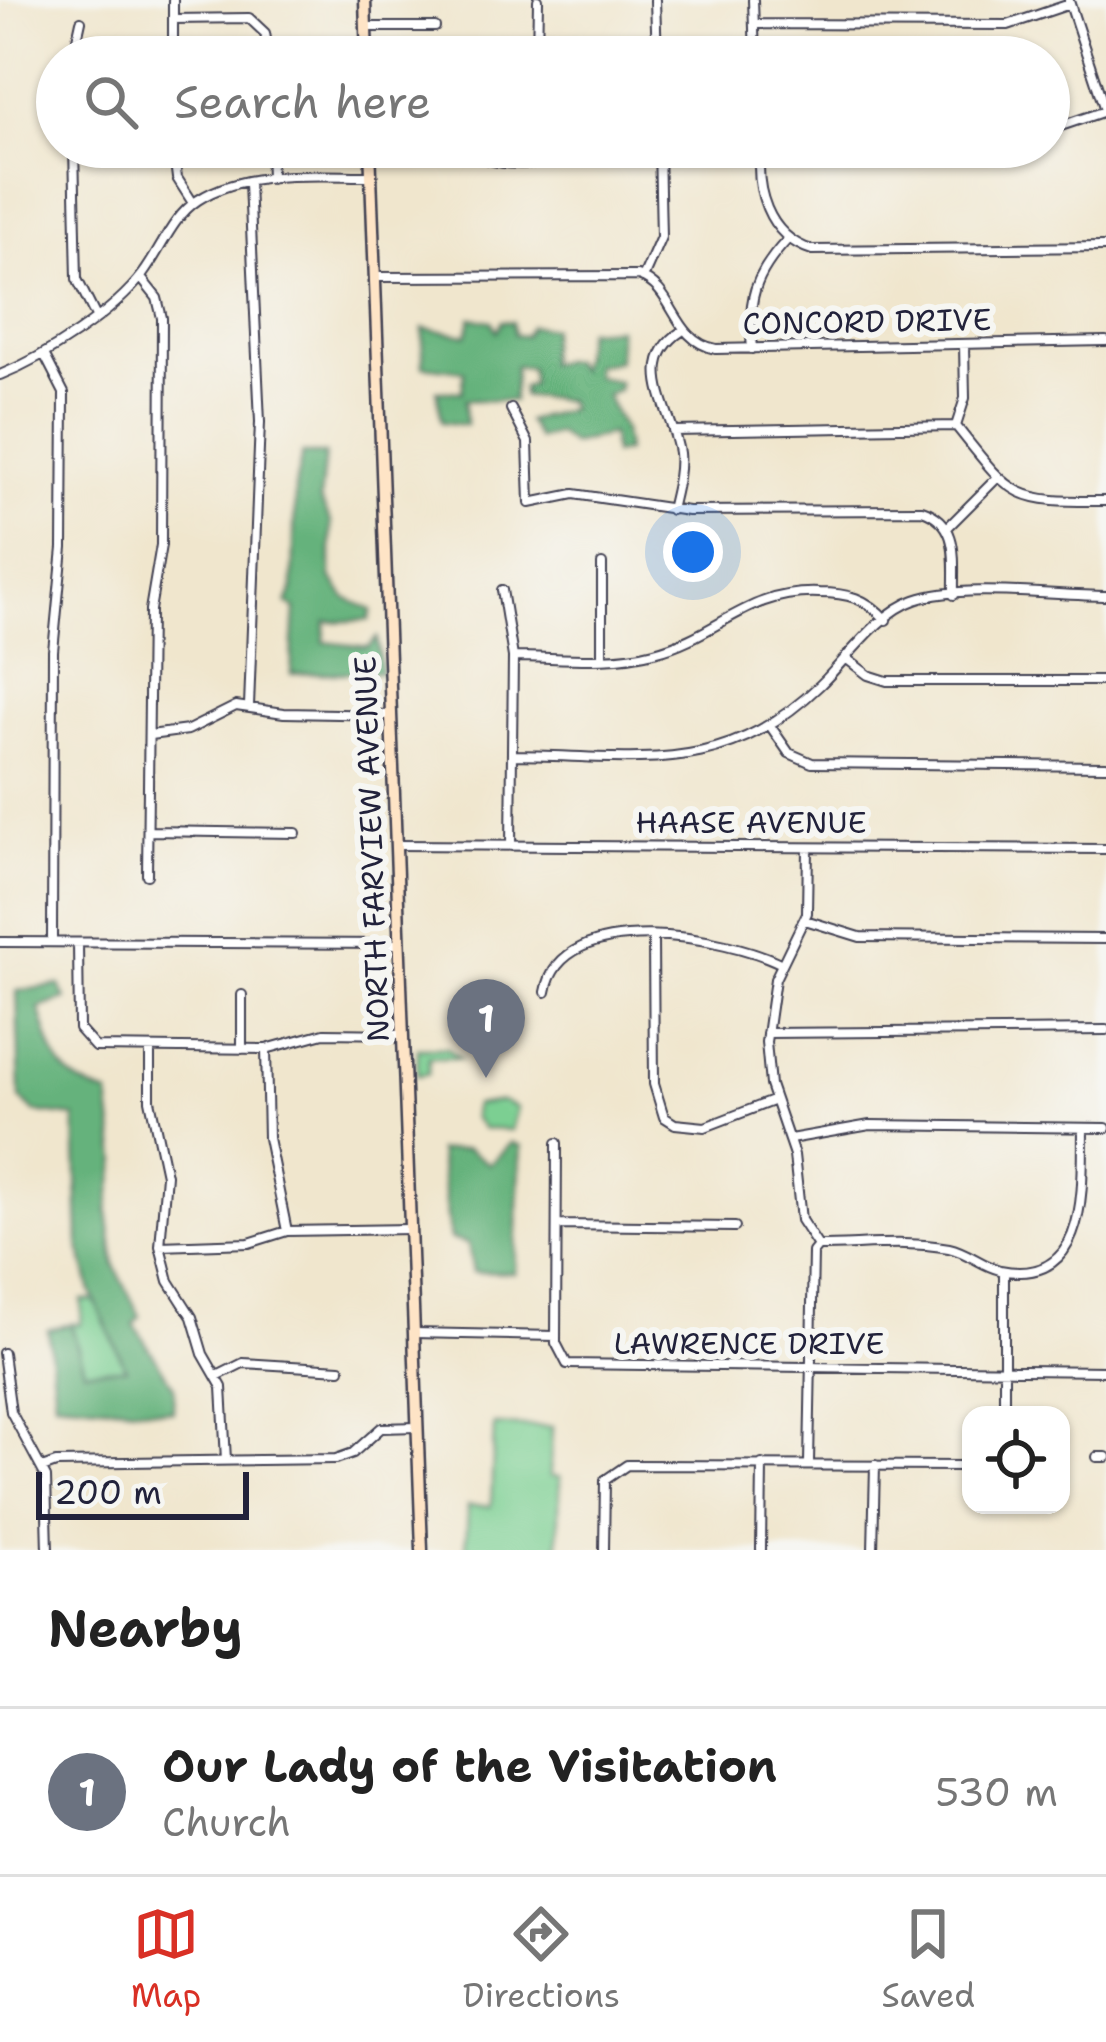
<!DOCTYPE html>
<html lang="en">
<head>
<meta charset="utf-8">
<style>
  :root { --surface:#fff; --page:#f2f2f2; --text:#222; --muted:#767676; --line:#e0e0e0; --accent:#d93025 }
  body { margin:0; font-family:"Shantell Sans",sans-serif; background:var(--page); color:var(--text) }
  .controls { position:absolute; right:36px; bottom:36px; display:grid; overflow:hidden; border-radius:24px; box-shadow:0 3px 9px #0004 }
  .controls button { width:108px; height:108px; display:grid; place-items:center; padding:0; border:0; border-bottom:3px solid var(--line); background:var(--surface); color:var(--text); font:60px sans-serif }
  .scale { position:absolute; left:36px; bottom:30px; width:213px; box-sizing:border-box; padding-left:12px; border:6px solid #22223b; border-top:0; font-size:33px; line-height:42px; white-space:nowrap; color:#22223b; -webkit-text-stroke:9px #f6f6f2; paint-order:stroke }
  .you { position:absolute; left:693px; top:552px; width:42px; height:42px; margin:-30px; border:9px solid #fff; border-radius:50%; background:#1a73e8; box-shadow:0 0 0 18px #1a73e833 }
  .badge { display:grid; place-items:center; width:78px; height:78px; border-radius:50%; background:var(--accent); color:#fff; font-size:39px; font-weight:700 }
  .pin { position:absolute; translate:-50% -99px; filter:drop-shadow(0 3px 6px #0008) }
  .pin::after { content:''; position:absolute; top:63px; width:42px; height:36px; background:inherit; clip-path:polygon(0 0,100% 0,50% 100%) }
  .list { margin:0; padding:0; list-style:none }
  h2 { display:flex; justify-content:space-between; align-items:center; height:156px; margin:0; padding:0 48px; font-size:51px }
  h2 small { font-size:39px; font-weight:400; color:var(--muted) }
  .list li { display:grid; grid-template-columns:78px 1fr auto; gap:36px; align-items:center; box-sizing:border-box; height:168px; padding:0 48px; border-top:3px solid var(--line) }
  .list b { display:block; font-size:45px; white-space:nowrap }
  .list p { margin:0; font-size:39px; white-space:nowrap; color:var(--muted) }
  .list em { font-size:39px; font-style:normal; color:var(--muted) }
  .icon { flex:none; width:66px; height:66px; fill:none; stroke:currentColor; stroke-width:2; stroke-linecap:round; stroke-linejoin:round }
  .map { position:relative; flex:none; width:1106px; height:1550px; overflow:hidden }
  .search { position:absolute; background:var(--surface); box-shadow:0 3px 9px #0004; left:36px; right:36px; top:36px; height:132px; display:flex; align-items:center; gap:30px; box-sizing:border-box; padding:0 42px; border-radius:66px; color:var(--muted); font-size:45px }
  .sheet { height:324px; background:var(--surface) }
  nav { display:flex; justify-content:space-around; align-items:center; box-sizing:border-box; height:168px; border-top:3px solid var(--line); background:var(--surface); font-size:33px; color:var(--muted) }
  nav a { display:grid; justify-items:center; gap:6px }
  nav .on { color:var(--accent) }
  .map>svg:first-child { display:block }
  .green { fill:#7ccf92; stroke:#4f7866; stroke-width:3 }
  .forest { fill:#65b27c; stroke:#446a5c; stroke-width:3 }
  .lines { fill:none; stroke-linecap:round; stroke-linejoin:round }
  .street-casing { stroke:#413f51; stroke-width:12 }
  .secondary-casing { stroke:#413f51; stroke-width:15 }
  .street { stroke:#fff; stroke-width:8 }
  .secondary { stroke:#fee4c6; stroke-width:10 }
  .labels { text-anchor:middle; stroke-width:12; stroke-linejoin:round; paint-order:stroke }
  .street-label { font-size:30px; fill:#22223b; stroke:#f6f6f2 }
</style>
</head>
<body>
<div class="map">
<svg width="1106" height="1550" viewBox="0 0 1106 1550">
  <rect width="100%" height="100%" fill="#f6f6f2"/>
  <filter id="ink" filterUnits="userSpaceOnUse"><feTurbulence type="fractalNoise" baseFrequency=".00833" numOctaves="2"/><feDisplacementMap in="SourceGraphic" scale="24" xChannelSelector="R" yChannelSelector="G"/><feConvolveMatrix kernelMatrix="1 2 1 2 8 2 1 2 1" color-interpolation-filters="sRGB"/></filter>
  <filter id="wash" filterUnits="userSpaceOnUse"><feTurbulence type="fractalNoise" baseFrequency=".004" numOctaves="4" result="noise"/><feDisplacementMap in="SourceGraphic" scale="48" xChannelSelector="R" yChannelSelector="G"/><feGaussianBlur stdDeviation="2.7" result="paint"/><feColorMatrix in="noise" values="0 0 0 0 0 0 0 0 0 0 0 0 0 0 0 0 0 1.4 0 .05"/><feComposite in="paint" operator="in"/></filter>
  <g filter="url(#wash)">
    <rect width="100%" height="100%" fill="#f0e6cd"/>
    <path class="green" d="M418,1048H447L460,1058H429L428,1074L417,1075Z
      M502,1101L517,1108L511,1130L483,1129L473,1117L474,1105Z
      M82,1300L95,1301L126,1369L84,1370L71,1324H81Z
      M494,1425L552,1427L550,1476L560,1477L558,1550H466L468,1506H491Z"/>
    <path class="forest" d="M471,318L492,321L496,331L502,321L512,322L514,335L524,336L530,326L551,328L547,363L571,360L578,369L586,330L618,328V361L595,365V376L619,382L618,390L606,395L623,429L626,451L613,454L611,434L571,444L557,433L538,439L527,421L569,409L566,400L523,396L522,387L532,384L530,368L515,366L513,401L465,400L466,425L442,422L437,391L462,392L464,371L423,366V328L467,335Z
      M302,454H325L320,500L331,522V577L346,598L372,610L369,620L326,622L324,642L368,647L377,638L381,672L291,674L295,609L287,604L293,589L295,486Z
      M60,985L66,999L39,1008C55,1058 55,1078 109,1095L117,1160L108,1211L115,1266L140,1316L134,1324L174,1387L173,1411L55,1401L48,1330L71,1324L84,1370L126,1368L91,1292L79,1244L75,1117L35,1112L20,1099L17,991Z
      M511,1143L521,1146L515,1273L473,1272L468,1244L450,1239L438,1151L467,1149L490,1164Z"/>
  </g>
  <g filter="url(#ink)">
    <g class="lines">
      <g class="street-casing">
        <path id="street" d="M655,0L657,57
          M753,0L755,57
          M1069,1L1106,113
          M173,19L249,18L265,33L269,57
          M754,24L1008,25L1070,4
          M366,27H435
          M73,57L81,21
          M173,57V0
          M537,57L538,0
          M1049,130L1105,111
          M74,147L77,279L95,315
          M173,147L177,178L193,203
          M270,147L271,178
          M465,147C499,178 572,159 613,147
          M761,147C754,187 767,236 812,250L1106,247
          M535,161V147
          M249,184L260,422L249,706
          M376,277L638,276C676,288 671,340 716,349L1106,341
          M141,278L157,298L162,318L161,545L150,610L147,875
          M643,278L661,237L659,147
          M752,349C747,300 754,275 788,239
          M44,354L64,393L63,548L53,651L52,942
          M0,375C45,357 114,313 143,274C161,250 172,217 198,200C246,169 317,176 371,176
          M511,409L528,442L530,503L574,494L688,511L922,510C961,523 953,560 954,595
          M956,426C1013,498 1013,502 1106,501
          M956,426L965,398L964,344
          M673,431L956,426
          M671,510C675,492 681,472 679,453C673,411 632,363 682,331
          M948,527L997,478
          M502,590L513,657L511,846
          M602,656V564
          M513,657C558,657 610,664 654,652C718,636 746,590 819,593C847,593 867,598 886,620
          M847,659L868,675L887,681H1106
          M771,727L789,753L812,763L1106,766
          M150,735L188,730L236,706L284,713L392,715
          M512,755C638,756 722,779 820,685C847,659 879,612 915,600C964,583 1052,596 1106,596
          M149,831L296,833
          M395,845L1106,849
          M808,848L807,913L775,979L766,1042L770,1085L794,1155L801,1220L818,1246
          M805,920L860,937L1106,939
          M653,939L654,1084L664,1117L675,1124L705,1127L775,1100
          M0,942L398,944
          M78,943L79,1029L95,1047L266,1049L324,1033L402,1034
          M546,992C560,905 729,937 782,964
          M767,1033L1106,1030
          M150,1048V1100L166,1175L160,1246L169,1281L192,1317L203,1354L222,1387L226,1460
          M242,1049V995
          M266,1049L268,1138L287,1231
          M790,1139L870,1125L1106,1128
          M557,1143L556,1343L567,1364L1106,1371
          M557,1225L735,1227
          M160,1246L249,1243L287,1231L410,1229
          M818,1246C860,1246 908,1240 949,1248C968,1252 982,1266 1000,1270C1091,1288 1082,1183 1083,1128
          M414,1333L556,1336
          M3,1353L11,1412L46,1477L48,1550
          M217,1376L243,1363L340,1369
          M1004,1415V1271
          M1097,1457H1106
          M809,1463L813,1252L818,1246
          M42,1468L56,1463L336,1459L353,1453L381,1428L417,1427
          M604,1550L605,1480L627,1465L971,1466
          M761,1550L762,1464
          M873,1550L875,1465"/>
      </g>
      <g class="secondary-casing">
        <path id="secondary" d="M365,0L367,57
          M370,147L422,1550"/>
      </g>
      <use href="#street" class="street"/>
      <use href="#secondary" class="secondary"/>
    </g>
  </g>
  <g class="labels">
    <g class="street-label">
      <text transform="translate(867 322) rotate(-1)" y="10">CONCORD DRIVE</text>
      <text x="751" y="833">HAASE AVENUE</text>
      <text transform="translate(372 849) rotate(-92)" y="10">NORTH FARVIEW AVENUE</text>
      <text x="749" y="1354">LAWRENCE DRIVE</text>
    </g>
  </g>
</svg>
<div class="controls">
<button><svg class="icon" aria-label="locate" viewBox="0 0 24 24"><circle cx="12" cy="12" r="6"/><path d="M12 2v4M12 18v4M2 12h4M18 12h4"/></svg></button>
</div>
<div class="scale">200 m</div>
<div class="you"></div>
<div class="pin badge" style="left:486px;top:1078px;background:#6b7280">1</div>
<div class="search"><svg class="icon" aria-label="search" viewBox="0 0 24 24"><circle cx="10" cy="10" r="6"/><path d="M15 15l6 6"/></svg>Search here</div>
</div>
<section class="sheet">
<h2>Nearby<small></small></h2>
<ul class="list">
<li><span class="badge" style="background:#6b7280">1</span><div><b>Our Lady of the Visitation</b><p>Church</p></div><em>530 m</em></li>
</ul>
</section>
<nav>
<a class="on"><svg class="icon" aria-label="map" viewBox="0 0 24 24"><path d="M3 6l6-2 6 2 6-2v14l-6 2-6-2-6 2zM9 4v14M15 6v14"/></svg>Map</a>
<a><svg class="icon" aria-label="directions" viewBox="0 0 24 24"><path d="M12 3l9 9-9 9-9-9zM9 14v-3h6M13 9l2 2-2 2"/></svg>Directions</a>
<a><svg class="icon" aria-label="saved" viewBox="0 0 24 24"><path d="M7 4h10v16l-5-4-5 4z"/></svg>Saved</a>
</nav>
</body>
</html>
